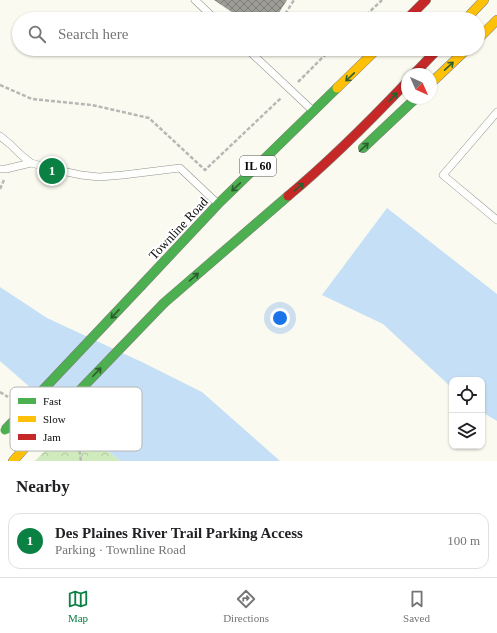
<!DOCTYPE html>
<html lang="en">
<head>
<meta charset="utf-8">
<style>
  :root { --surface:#fff; --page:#f6f6f6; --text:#202124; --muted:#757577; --line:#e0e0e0; --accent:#0b8043 }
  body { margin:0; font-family:"Times New Roman",serif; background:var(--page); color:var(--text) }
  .controls { position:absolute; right:12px; bottom:12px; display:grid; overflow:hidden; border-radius:8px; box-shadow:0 1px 3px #0004 }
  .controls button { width:36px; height:36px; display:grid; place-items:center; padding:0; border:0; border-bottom:1px solid var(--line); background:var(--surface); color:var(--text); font:20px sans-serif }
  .compass { position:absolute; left:401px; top:68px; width:36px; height:36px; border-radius:50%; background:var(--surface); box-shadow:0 1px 3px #0004; rotate:135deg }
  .you { position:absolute; left:280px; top:318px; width:14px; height:14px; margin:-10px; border:3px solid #fff; border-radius:50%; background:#1a73e8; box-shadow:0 0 0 6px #1a73e833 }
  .badge { display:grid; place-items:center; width:26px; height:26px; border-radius:50%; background:var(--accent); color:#fff; font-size:13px; font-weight:700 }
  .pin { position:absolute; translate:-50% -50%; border:2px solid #fff; box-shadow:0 1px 4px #0006 }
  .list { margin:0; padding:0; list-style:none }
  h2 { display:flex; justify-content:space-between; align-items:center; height:52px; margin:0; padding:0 16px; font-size:17px }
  h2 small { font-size:13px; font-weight:400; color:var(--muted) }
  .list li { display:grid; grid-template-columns:26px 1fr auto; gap:12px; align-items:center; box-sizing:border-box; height:56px; margin:0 8px 8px; padding:0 8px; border:1px solid var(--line); border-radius:12px }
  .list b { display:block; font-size:15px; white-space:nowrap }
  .list p { margin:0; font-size:13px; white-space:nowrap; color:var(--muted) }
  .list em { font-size:13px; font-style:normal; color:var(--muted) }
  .icon { flex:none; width:22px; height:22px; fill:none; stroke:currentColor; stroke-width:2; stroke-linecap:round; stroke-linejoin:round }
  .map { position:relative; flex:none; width:497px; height:461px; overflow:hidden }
  .search { position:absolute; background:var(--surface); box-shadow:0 1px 3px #0004; left:12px; right:12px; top:12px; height:44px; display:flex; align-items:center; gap:10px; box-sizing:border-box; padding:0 14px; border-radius:22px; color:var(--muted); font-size:15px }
  .sheet { height:116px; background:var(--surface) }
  nav { display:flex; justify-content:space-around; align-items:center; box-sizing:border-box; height:56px; border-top:1px solid var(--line); background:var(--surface); font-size:11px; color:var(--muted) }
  nav a { display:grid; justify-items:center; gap:2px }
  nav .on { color:var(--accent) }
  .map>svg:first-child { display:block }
  .forest { fill:url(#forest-crowns) }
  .water { fill:#c5dff6 }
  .building { fill:url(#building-cross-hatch) }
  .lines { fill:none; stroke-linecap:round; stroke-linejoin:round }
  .lane-casing { stroke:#93938f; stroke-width:8 }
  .fast-casing { stroke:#80807c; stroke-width:10 }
  .slow-casing { stroke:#80807c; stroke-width:10 }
  .jam-casing { stroke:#80807c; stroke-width:10 }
  .path { stroke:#b7b7b5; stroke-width:2.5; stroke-dasharray:4 2; stroke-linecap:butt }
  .lane { stroke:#fefefd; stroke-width:7 }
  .fast { stroke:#4caf50; stroke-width:9 }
  .slow { stroke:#ffc107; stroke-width:9 }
  .jam { stroke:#c62828; stroke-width:9 }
  .fast-bridge-casing { stroke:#80807c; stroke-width:10; stroke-linecap:butt }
  .fast-bridge { stroke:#4caf50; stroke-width:9 }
  .oneway { stroke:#2c5e2e }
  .labels { text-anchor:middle; stroke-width:4; stroke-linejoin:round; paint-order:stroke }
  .shield { fill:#fff; stroke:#555; stroke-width:1 }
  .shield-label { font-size:12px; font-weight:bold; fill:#0c0c0c }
  .street-label { font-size:13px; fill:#0c0c0c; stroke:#fff }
  .key { fill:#fff; stroke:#b6b6b6; stroke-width:1 }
  .key-label { font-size:11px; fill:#0c0c0c }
</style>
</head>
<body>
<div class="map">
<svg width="497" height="461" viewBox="0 0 497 461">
  <defs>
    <pattern id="forest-crowns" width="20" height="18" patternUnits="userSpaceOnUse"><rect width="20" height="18" fill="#cfeabc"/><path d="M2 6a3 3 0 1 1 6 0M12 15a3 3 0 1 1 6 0" fill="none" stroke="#b1c8a0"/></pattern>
    <pattern id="building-cross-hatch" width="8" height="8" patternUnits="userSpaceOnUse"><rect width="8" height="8" fill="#9d9c96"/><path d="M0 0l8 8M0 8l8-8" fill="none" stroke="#7e7e79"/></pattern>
  </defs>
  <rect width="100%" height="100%" fill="#fafaf0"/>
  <path class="forest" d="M79,430L121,461H35L55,440Z"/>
  <path class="water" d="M387,208L497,294V421L482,412V380H452V388L383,324L322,295Z
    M0,287L47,318L144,363L202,392L280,461H121L79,430L0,361Z"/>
  <path class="building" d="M214,0H287L275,19H242Z"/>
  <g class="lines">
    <g class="lane-casing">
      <path id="lane" d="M195,0L215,19
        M247,49L312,110
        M497,112L443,175L497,220
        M0,136L11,145L20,154L31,163L62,171L81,175L99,177L123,175L180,168L216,202
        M0,169H6L31,163"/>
    </g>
    <g class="fast-casing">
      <path id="fast" d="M363,148L416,98
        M142,285L218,204L337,88
        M164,303L288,196"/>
    </g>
    <g class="slow-casing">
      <path id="slow" d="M466,19L484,0
        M478,39L497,20
        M431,83L467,49
        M337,88L377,49
        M13,461L31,441"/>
    </g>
    <g class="jam-casing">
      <path id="jam" d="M407,19L426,0
        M414,74L438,49
        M288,196C330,161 369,122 407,82"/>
    </g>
    <path class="path" d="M282,19L294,0
      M362,19L382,0
      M298,82L331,49
      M0,85L32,99L92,105L149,118L205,170L281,98
      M0,189L4,180
      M0,392L8,397
      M67,432L78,441L81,461"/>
    <use href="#lane" class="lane"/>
    <use href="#fast" class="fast"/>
    <use href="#slow" class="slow"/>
    <use href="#jam" class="jam"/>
    <g class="fast-bridge-casing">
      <path id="fast-bridge" d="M5,430L142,285
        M31,441L164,303"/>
    </g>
    <use href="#fast-bridge" class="fast-bridge"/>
  </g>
  <defs><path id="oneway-shaft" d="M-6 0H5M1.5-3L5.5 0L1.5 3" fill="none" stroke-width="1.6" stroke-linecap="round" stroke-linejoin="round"/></defs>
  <g class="oneway">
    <use href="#oneway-shaft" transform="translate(449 66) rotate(-43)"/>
    <use href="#oneway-shaft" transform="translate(350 77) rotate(136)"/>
    <use href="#oneway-shaft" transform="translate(393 97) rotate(-47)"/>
    <use href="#oneway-shaft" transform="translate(364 147) rotate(-43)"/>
    <use href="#oneway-shaft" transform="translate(236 187) rotate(136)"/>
    <use href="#oneway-shaft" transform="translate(299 187) rotate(-40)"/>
    <use href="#oneway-shaft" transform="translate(194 277) rotate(-41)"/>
    <use href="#oneway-shaft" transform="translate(115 314) rotate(133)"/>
    <use href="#oneway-shaft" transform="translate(97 372) rotate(-46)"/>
  </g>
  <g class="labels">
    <rect class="shield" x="240" y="156" width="36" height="20" rx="3"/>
    <g class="shield-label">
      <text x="258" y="170">IL 60</text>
    </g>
    <g class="street-label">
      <text transform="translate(178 228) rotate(-47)" y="5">Townline Road</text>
    </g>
  </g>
  <rect x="10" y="387" width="132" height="64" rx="6" class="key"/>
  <rect x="18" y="398" width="18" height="6" fill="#4caf50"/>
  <rect x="18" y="416" width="18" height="6" fill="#ffc107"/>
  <rect x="18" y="434" width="18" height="6" fill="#c62828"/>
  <g class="key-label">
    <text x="43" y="405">Fast</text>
    <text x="43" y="423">Slow</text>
    <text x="43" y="441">Jam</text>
  </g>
</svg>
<div class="controls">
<button><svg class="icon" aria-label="locate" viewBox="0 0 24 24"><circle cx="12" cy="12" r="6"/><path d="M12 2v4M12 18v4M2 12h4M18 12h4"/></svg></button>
<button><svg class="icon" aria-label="layers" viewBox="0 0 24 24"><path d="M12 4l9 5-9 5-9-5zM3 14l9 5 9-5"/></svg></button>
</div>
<svg class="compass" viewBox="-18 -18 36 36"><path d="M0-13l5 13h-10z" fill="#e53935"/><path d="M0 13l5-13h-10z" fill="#757577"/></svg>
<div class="you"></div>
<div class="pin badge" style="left:52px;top:171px">1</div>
<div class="search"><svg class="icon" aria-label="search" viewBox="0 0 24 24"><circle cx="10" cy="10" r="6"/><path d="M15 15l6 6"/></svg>Search here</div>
</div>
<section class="sheet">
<h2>Nearby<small></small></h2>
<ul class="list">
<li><span class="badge">1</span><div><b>Des Plaines River Trail Parking Access</b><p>Parking · Townline Road</p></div><em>100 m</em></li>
</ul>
</section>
<nav>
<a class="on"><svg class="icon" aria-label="map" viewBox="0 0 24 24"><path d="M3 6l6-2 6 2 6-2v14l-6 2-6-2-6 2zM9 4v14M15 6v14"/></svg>Map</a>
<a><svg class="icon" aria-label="directions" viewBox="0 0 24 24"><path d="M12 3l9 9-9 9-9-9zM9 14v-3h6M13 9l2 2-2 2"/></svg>Directions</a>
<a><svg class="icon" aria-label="saved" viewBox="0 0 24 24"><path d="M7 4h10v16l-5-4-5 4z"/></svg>Saved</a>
</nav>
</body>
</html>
